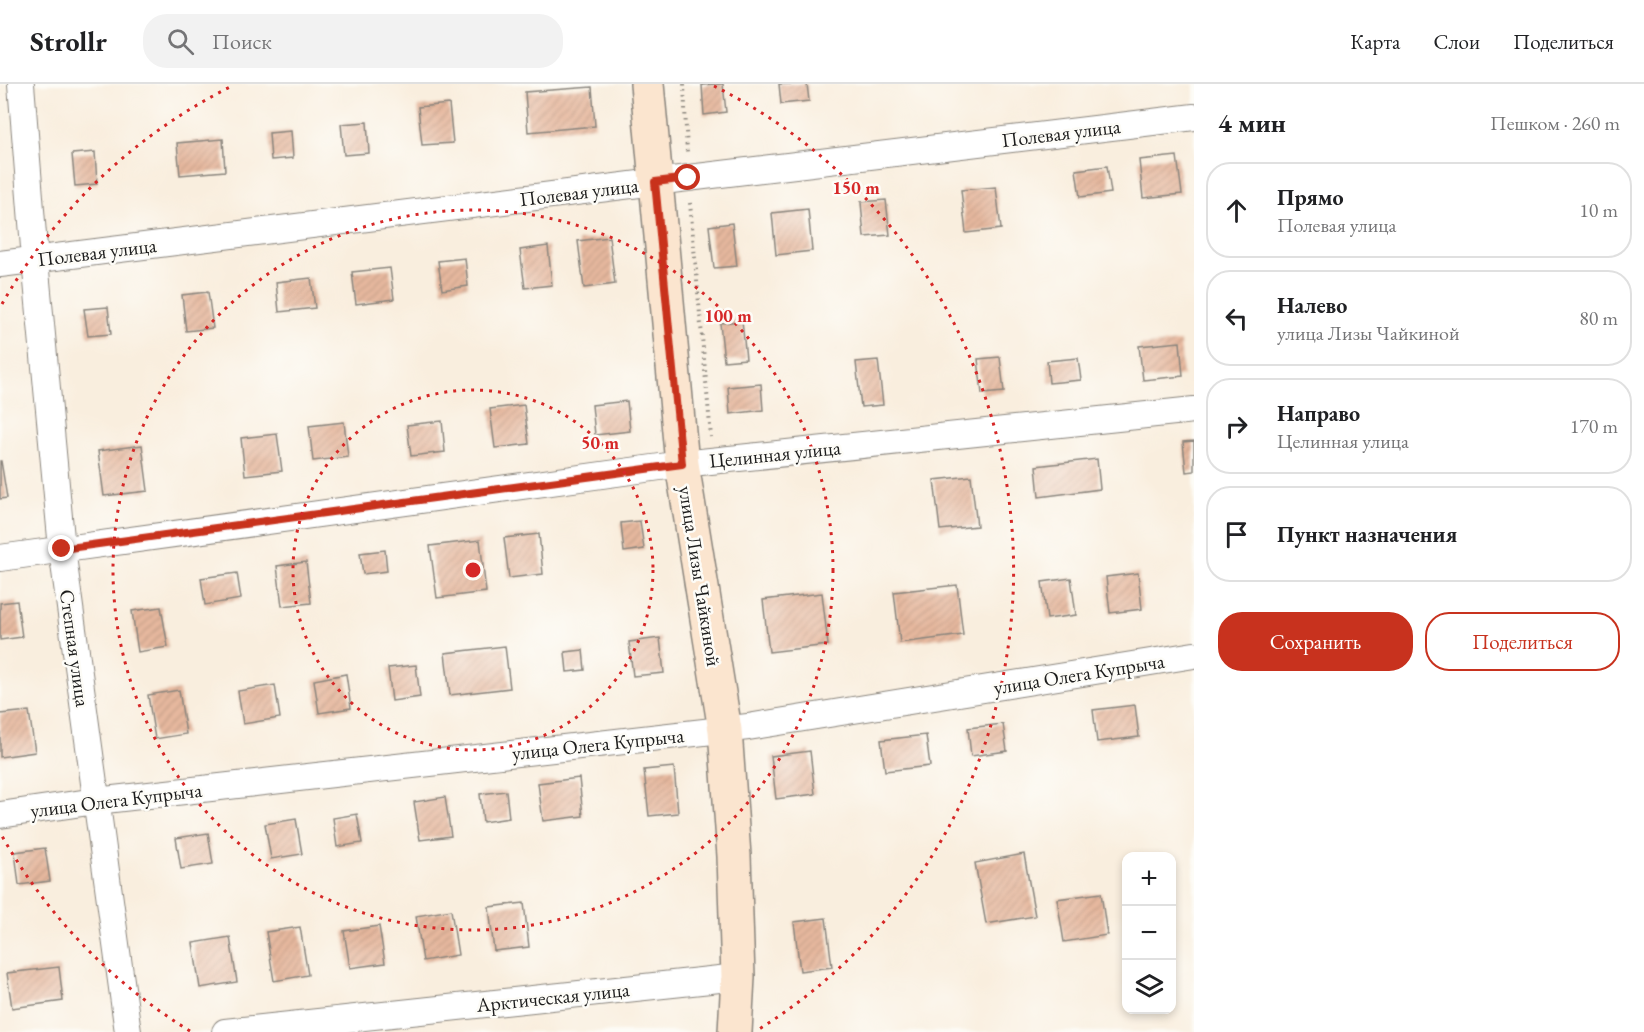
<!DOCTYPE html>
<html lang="ru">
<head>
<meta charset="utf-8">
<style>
  :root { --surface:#fff; --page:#f2f2f2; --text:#202124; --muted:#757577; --line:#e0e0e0; --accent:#c8321e }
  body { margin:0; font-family:"EB Garamond",serif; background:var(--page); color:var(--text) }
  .controls { position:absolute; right:18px; bottom:18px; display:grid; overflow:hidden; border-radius:12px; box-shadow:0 3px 9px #0003 }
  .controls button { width:54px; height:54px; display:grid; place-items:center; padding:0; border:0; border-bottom:2px solid var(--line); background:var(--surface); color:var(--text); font:30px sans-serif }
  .stop { position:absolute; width:18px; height:18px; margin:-14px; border:4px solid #c8321e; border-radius:50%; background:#fff }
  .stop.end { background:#c8321e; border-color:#fff; box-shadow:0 2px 6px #0008 }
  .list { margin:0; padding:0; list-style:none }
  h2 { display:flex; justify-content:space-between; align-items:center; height:78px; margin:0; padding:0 24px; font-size:26px }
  h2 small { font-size:20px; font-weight:400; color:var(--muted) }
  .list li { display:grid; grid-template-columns:39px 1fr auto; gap:18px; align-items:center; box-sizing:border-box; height:96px; margin:0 12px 12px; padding:0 12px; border:2px solid var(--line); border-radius:24px }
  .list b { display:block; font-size:22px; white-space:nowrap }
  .list p { margin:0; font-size:20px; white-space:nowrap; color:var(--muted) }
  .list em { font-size:20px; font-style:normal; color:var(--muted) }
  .actions { display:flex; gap:12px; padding:18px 24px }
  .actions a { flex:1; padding:14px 0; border:2px solid var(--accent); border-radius:24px; text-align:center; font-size:21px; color:var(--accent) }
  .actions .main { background:var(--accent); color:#fff }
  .icon { flex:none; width:33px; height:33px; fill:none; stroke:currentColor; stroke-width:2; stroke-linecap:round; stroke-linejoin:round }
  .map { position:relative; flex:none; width:1194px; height:948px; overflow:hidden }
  header { display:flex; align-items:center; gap:36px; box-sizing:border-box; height:84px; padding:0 30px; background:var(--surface); border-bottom:2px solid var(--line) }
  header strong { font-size:28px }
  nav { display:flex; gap:33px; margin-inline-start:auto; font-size:21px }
  .search { width:420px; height:54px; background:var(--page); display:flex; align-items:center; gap:15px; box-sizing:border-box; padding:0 21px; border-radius:24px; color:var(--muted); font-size:22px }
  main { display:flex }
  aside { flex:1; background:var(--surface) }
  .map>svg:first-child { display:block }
  .building { fill:url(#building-hatch) }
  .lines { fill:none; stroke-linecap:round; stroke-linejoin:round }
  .street-casing { stroke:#8a857d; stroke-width:28 }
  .secondary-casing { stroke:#8a857d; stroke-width:36 }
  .path { stroke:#8a857d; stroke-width:4; stroke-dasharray:1.5 4.5; stroke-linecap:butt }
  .street { stroke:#fff; stroke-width:26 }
  .secondary { stroke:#fbe5cf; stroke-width:33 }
  .route { stroke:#c8321e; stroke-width:8 }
  .ring { fill:none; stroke:#d62828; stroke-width:3; stroke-dasharray:3 6 }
  .labels { text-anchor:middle; stroke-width:5; stroke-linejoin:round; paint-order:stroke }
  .street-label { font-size:20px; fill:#1c1c1c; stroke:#fdfcf7 }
  .centre { fill:#d62828; stroke:#fdfcf7; stroke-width:3 }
  .ring-label { font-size:18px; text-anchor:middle; font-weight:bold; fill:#d62828; stroke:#fdfcf7; stroke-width:5; stroke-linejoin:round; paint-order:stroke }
</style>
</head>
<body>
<header>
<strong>Strollr</strong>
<div class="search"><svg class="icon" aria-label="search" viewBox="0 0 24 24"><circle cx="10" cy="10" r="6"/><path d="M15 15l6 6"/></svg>Поиск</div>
<nav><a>Карта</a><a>Слои</a><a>Поделиться</a></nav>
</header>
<main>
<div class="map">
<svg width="1194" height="948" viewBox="0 0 1194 948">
  <defs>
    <pattern id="building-hatch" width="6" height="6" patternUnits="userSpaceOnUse" patternTransform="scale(1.5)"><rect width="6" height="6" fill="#e6b89e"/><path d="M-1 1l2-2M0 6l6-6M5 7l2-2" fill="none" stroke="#c59e88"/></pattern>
  </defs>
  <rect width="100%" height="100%" fill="#fdfcf7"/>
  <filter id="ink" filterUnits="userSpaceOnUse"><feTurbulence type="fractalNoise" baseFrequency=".0167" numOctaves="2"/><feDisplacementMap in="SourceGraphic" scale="12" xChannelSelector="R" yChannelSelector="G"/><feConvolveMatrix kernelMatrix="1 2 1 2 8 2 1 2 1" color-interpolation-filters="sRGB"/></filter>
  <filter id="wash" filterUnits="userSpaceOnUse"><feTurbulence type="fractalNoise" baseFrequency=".008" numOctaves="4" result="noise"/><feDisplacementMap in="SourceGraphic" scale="24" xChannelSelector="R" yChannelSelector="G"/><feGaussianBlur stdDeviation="1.35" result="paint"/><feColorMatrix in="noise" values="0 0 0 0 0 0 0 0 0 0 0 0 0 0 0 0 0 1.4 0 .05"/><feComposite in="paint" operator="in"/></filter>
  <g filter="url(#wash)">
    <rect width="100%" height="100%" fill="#f9eede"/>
    <g id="blocks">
      <path class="building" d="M715,0H723L726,28L704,31L702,1Z
        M779,0H807L809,17L781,20Z
        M592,3L595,42L528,48L525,8Z
        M449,20L453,59L422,61L418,23Z
        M367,38L369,69L344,71L341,40Z
        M291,47L293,74L271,76L269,49Z
        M223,55L225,87L180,91L177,59Z
        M95,68L97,100L75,102L72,70Z
        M1177,72L1182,110L1143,114L1139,76Z
        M1107,82L1111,109L1080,113L1076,86Z
        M996,103L1001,145L966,149L961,106Z
        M886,116L890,151L864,153L861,118Z
        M808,125L812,167L776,171L772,129Z
        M732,139L737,182L714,184L709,142Z
        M609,153L615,200L584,204L578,157Z
        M548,162L552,201L525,204L520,166Z
        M465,174L468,202L442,206L438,177Z
        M390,184L394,215L356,220L352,188Z
        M311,194L315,224L279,228L276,198Z
        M208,208L213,244L186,247L182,211Z
        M108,223L111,250L88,252L84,225Z
        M742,237L746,275L724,277L720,239Z
        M1180,258L1183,292L1143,296L1139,262Z
        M1000,273L1004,308L982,310L978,275Z
        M1078,274L1081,296L1049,299L1047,277Z
        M878,276L883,321L861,323L856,278Z
        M761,300L763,326L730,330L728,303Z
        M627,317L630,347L595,351L592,321Z
        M524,321L529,360L495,364L490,325Z
        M442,337L445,368L411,372L407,341Z
        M344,338L348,373L313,377L309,342Z
        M277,350L282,387L245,391L241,354Z
        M1194,357V387L1186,388L1183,358Z
        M142,361L148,407L104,412L98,367Z
        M1097,375L1100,405L1039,413L1036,382Z
        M0,377H1L7,414L0,415Z
        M971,392L977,442L940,446L934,396Z
        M640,437L644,465L624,468L621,439Z
        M539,450L543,490L509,494L504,454Z
        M480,456L486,508L437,514L430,462Z
        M385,466L387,487L363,490L360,469Z
        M306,478L311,519L282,522L277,482Z
        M237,489L241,515L205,521L201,494Z
        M1138,489L1142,525L1110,529L1106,493Z
        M1071,494L1076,531L1047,535L1042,498Z
        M957,501L963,551L900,559L894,508Z
        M822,509L828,561L769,568L763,516Z
        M17,517L22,553L0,556V519Z
        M161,523L168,563L138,568L132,527Z
        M660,554L664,589L633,592L629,558Z
        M505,562L510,604L450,611L445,569Z
        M583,566L585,586L567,588L565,568Z
        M416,581L420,613L392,617L388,584Z
        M346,590L351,624L319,629L314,596Z
        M275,601L280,634L243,640L238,607Z
        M179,606L186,650L155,655L148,611Z
        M1135,621L1139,653L1097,658L1093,626Z
        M29,627L35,668L0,673V630Z
        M1003,640L1007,667L971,672L968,644Z
        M926,651L930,682L885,687L881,656Z
        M810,667L815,710L776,715L771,672Z
        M674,683L678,729L649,732L644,686Z
        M579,694L583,732L543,737L538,699Z
        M506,707L509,734L483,738L480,710Z
        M445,713L451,752L420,756L414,718Z
        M357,730L362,759L337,763L333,734Z
        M296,735L302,770L271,775L265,740Z
        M208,749L213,780L181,785L176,754Z
        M45,764L50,797L19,801L15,768Z
        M1024,770L1035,832L986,840L975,779Z
        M1101,809L1107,851L1064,858L1057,815Z
        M524,819L529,863L494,867L489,823Z
        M451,826L458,871L423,877L416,832Z
        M826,834L832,883L800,887L794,838Z
        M379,842L385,879L350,884L344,847Z
        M300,843L308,891L274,897L266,848Z
        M230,853L237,898L200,904L193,859Z
        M59,883L63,917L12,924L7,889Z"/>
    </g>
  </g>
  <g filter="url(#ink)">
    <use href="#blocks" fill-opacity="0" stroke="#8a857d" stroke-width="1.5"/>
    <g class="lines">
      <g class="street-casing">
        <path id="street" d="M21,0L35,176L62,465L128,948
          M0,180L655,98L1194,33
          M0,474L682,380L1194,326
          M0,731L96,717L748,643L1194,571
          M225,948L738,893"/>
      </g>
      <g class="secondary-casing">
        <path id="secondary" d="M647,0L682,380L725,646L734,772L738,893L735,948"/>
      </g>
      <path class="path" d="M684,0L687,69
        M690,119L711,353"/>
      <use href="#street" class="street"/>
      <use href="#secondary" class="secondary"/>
    </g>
  </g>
  <g class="lines" filter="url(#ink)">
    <path class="route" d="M62,465L682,380L655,98L688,94"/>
  </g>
  <g class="ring">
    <circle cx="473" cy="486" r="180"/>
    <circle cx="473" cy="486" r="360"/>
    <path d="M190 947A541 541 0 0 1 2 752M2 220A541 541 0 0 1 232 2M714 2A541 541 0 0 1 756 947"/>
  </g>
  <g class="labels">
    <g class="street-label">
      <text transform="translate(1061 49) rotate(-7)" y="7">Полевая улица</text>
      <text transform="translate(579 108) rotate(-7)" y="7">Полевая улица</text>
      <text transform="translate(97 168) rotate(-7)" y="7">Полевая улица</text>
      <text transform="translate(775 370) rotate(-6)" y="7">Целинная улица</text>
      <text transform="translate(700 492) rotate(81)" y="7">улица Лизы Чайкиной</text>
      <text transform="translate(75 564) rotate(82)" y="7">Степная улица</text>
      <text transform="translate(1079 590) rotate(-9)" y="7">улица Олега Купрыча</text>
      <text transform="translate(598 660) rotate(-6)" y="7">улица Олега Купрыча</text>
      <text transform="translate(116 716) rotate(-7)" y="7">улица Олега Купрыча</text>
      <text transform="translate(553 913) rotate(-6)" y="7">Арктическая улица</text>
    </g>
  </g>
  <circle cx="473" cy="486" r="9" class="centre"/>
  <g class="ring-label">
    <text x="856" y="110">150 m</text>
    <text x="728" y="238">100 m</text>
    <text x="600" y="365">50 m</text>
  </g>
</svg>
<div class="controls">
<button>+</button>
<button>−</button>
<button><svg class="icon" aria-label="layers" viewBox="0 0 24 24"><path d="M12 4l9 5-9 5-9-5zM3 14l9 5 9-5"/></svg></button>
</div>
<div class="stop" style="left:688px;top:94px"></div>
<div class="stop end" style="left:62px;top:465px"></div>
</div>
<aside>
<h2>4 мин<small>Пешком · 260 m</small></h2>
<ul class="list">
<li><svg class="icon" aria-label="ahead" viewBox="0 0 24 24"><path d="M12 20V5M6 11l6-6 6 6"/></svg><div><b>Прямо</b><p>Полевая улица</p></div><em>10 m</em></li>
<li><svg class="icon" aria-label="left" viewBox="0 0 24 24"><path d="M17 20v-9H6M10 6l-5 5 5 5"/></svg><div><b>Налево</b><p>улица Лизы Чайкиной</p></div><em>80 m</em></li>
<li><svg class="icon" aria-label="right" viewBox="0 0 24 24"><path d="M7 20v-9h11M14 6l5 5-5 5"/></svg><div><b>Направо</b><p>Целинная улица</p></div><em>170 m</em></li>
<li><svg class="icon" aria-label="arrive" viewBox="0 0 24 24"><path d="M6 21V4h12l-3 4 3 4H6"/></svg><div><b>Пункт назначения</b></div></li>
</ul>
<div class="actions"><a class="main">Сохранить</a><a>Поделиться</a></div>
</aside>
</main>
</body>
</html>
